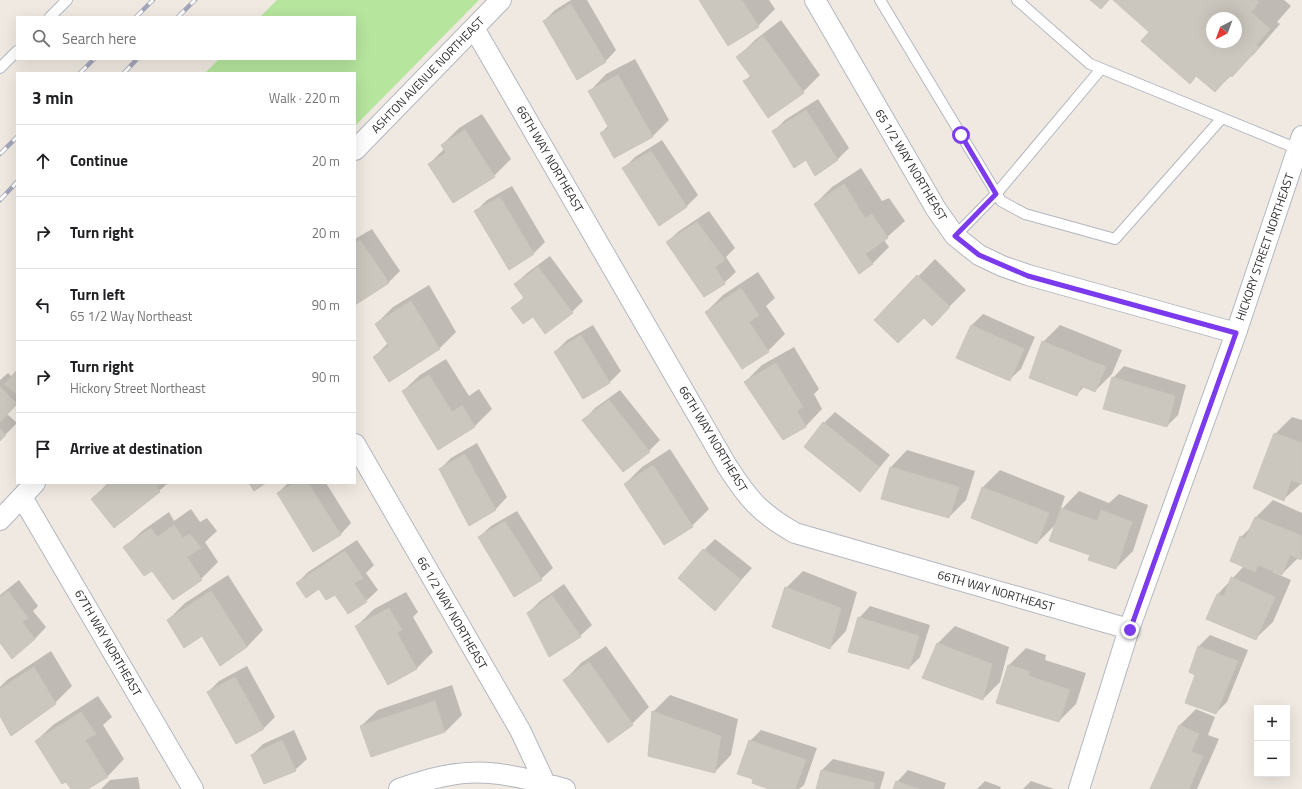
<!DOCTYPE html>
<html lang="en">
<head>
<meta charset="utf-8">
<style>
  :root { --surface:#fff; --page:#f2f2f2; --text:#202124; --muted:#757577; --line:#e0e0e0 }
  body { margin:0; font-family:"Titillium Web",sans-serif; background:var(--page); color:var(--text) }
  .controls { position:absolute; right:12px; bottom:12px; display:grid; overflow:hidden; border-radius:0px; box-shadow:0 4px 16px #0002 }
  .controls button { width:36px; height:36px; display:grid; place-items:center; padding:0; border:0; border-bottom:1px solid var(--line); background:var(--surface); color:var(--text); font:20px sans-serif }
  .compass { position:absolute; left:1206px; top:12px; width:36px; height:36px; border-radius:50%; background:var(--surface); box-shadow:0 4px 16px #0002; rotate:221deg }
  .stop { position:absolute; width:12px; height:12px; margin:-9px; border:3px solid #7c3aed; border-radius:50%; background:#fff }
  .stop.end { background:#7c3aed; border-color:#fff; box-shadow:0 1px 4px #0008 }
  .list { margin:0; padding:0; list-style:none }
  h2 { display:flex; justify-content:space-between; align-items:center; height:52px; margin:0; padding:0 16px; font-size:17px }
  h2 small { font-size:13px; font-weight:400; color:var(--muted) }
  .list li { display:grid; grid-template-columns:26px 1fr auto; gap:12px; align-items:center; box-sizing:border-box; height:72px; padding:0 16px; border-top:1px solid var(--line) }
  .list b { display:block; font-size:15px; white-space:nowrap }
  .list p { margin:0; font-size:13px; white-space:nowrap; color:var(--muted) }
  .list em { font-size:13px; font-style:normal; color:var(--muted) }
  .icon { flex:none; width:22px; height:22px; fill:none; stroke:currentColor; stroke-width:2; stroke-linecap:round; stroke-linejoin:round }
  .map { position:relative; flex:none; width:1302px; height:789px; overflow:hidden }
  .search { position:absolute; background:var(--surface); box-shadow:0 4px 16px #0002; left:16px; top:16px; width:340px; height:44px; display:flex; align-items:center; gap:10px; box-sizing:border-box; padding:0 14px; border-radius:0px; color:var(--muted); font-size:15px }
  .panel { position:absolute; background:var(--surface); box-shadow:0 4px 16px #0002; left:16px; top:72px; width:340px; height:412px; border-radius:0px }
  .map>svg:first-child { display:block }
  .green { fill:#b6e59e }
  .shadow { fill:#0003; fill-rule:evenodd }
  .building { fill:#cbc7bf; stroke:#cbc5ba; fill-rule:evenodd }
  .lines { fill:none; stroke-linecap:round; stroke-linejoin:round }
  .service-casing { stroke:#b4b7c1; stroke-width:12 }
  .minor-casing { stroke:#b4b7c1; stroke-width:22 }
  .service { stroke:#fff; stroke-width:10 }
  .minor { stroke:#fff; stroke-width:20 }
  .rail-casing { stroke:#a3a6b8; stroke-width:4.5 }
  .rail { stroke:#fff; stroke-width:3; stroke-dasharray:9; stroke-linecap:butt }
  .route { stroke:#7c3aed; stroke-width:5 }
  .labels { text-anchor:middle; stroke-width:3.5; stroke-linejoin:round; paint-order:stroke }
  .street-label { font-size:12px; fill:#2e2e2e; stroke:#fff }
</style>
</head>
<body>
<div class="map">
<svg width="1302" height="789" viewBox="0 0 1302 789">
  <rect width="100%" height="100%" fill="#efe9e1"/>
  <path class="green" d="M277,0H479L355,126V73H205L219,59H355V17H260Z"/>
  <path class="shadow" d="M571,0H587L616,50L605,62L544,21L555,10Z
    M701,0H769L775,9L758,26Z
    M1115,0H1284L1291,6L1277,22L1280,24L1254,54L1215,91L1197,75L1190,82L1151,31ZM1212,18H1236V42H1212Z
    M781,20L820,75L803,92L744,82L751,75L738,57L755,40Z
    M635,59L669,120L652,137L601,133L609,125L590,91L606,74Z
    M818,99L849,148L837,160L806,159L774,131L785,120Z
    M482,114L511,159L494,176L454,201L429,164L444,149L442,145L459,128Z
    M662,140L698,195L686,207L624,168L635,157Z
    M861,168L882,201L889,198L905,221L884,240L889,247L872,264L815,204L832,187Z
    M512,186L545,242L534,253L475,212L487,200Z
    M709,211L735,248L726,257L736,272L724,283L667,242L679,231Z
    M372,229L400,271L388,283L355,303V239Z
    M550,256L583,301L572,312L533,316L513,309L524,297L515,284L527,273Z
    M935,259L966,290L949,307L924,317L876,320Z
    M758,272L775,298L766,306L785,334L768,351L706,312L723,295Z
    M429,285L456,332L440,348L389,381L374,357L388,343L376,324L393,307Z
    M983,314L1035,337L1021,369L1009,380L972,325Z
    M593,325L621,371L610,382L583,398L555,352L567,340Z
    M1060,325L1122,350L1112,374L1095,391L1084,387L1076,395L1043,342Z
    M794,347L819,389L814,394L822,409L806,426L783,439L745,382L762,365Z
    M446,359L469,396L479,389L492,409L475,426L439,448L403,391L420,375Z
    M1124,366L1186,385L1178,415L1167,426L1113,378Z
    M17,372V404L7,414L17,423L0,440V380L8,373L12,377Z
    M620,390L660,440L649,451L584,420L595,408Z
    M835,412L890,455L860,491L824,423Z
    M1292,417L1302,420V483L1284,499L1275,434Z
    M477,443L507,497L496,509L469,524L440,469L451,458Z
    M670,449L709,509L692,526L625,484L642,467Z
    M907,450L975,471L966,500L949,517L882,498L891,467Z
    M1000,470L1065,496L1060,511L1079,491L1109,503L1119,494L1148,505L1133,551L1116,568L1091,555L1057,523L1037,543L972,517L983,487Z
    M108,483H168L159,491L92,499Z
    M288,483H326L351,523L340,535L278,493Z
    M1273,500L1302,513V557L1300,559L1298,558L1282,574L1274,570L1273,572L1291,580L1273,622L1256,638L1218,594L1244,566L1241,537L1252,526L1256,517Z
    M191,509L200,522L207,518L217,531L205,542L218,562L201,579L153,569L125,547L142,531L169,512L174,521Z
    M517,511L553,568L541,579L514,596L479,537L491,526Z
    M715,539L752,568L715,609L704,550Z
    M357,540L374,565L366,573L378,590L366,601L335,594L320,587L297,583L308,572Z
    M803,571L857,592L846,631L830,648L786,588Z
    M228,575L263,630L247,647L168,620L185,603Z
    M19,580L38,606L33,611L46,627L35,639L0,642V595Z
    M564,584L592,625L580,636L549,656L528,613L540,601Z
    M406,592L418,612L413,617L433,652L416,669L357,626L374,609Z
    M870,606L930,625L920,657L909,668L859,618Z
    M955,626L1009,647L1000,682L983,699L924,678L938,643Z
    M1210,635L1248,650L1227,702L1216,713L1196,675L1190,671L1199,646Z
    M606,646L649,707L632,724L565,680L581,663Z
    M1026,648L1046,655L1045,660L1086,673L1076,704L1059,721L997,702L1009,665Z
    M51,651L72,686L55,703L0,714V687L7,680Z
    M247,666L275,717L264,728L236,742L208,692L219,681Z
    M452,685L462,715L445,732L361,726L378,710Z
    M670,695L738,719L731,755L715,772L653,712Z
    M98,696L112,717L103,725L124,759L108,776L86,789H72L36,741L53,725Z
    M1196,709L1215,717L1208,735L1219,739L1197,789H1151L1179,726Z
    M294,730L307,759L295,770L252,755L263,744Z
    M761,730L817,748L804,785L799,789H772L755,778L750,741Z
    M833,759L885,772L880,789H817L822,770Z
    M908,770L946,783L944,789H894L897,782Z
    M138,777L140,789H101L110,780Z
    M985,781L1001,787L1000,789H977Z
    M1031,781L1054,789H1023Z"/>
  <path class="building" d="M699,0H742L759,27L728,46Z
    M1090,0H1109L1101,9Z
    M1113,0H1256L1259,2L1251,12L1270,29L1256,45L1259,47L1232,77L1230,75L1215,92L1196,76L1190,84L1141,41L1149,32ZM1212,18H1236V42H1212Z
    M571,4L606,62L577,80L543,21Z
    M763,36L804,93L768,118L743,81L751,77L736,57Z
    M618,75L653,137L614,158L600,133L609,128L588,91Z
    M806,110L838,160L815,176L806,160L794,168L772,131Z
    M465,130L495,177L453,203L428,164L446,153L441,145Z
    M651,151L687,207L659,226L622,168Z
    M844,184L865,218L872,214L888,238L865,254L873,264L859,274L814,204Z
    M500,197L534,254L509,270L474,211Z
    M697,222L725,260L715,267L725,284L704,297L666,242Z
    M360,240L389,283L355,305V243Z
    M538,267L573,313L545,334L533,317L523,324L511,308L524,298L514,284Z
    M917,275L950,307L932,326L924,318L898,343L874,320Z
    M741,288L759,315L749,322L769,352L742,369L705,312Z
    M411,301L440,349L389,382L373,357L389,346L375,324Z
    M971,325L1024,349L1010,381L956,358Z
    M581,335L610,383L583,399L554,352Z
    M1042,341L1106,367L1095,392L1081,386L1077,396L1029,378Z
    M776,363L803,407L797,411L806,427L783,440L744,382Z
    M17,370V395L5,384Z
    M429,375L452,412L462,405L475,427L438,450L402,391Z
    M1112,377L1175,396L1167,427L1103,409Z
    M0,387L17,404L0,422Z
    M609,400L650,452L623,472L582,420Z
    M823,422L879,467L860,492L804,447Z
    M0,429L6,435L0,441Z
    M1274,433L1302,443V484L1291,480L1284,501L1253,488Z
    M465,454L496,510L469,526L439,469Z
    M653,465L693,527L664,545L624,484Z
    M890,467L959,487L949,518L881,499Z
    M111,483H162L157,487L160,492L114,528L91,499Z
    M249,483H266L254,491Z
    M294,483H308L341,535L313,552L277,493Z
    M982,487L1049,513L1037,544L971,518Z
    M1061,508L1097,521L1101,510L1132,522L1116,569L1088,560L1090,555L1049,541Z
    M1255,517L1302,536L1301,560L1290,555L1282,575L1258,565L1255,572L1230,561L1240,536L1245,539Z
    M505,521L542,580L514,597L478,537Z
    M174,525L183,538L190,534L201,548L187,557L202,580L173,600L152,571L144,576L123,547L151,528L157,537Z
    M703,549L741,580L715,611L678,578Z
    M345,551L363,578L354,583L367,602L348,614L335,595L326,600L319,589L306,598L296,583Z
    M1231,577L1275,597L1256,640L1206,619L1217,594L1224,596Z
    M785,587L841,608L830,649L772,627Z
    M8,591L28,618L22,622L35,639L12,659L0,643V597Z
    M211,591L247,647L220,666L202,636L184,648L167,620Z
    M552,595L581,637L549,657L527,613Z
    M389,608L402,630L397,633L417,669L388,685L355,626Z
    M858,617L919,636L909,669L848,652Z
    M937,643L992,664L983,700L922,678Z
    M1198,646L1238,661L1216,714L1185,703L1195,675L1189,672Z
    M589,662L633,725L608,743L563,680Z
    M1008,665L1029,671V676L1070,690L1059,722L996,703Z
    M34,667L56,704L11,736L0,716V689Z
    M235,677L264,729L236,744L207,692Z
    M435,701L445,732L371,757L360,726Z
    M652,711L721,736L715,773L648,756Z
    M81,712L96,734L85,740L108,777L88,789H71L66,782L62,784L35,741Z
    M1179,725L1199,734L1191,752L1203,756L1189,789H1150Z
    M282,740L296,771L264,784L251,755Z
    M749,740L806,760L795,789H769L752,783L753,779L737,774Z
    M821,770L875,783L873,789H816Z
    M896,781L919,789H893Z"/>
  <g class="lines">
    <g class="service-casing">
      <path id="service" d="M880,0L1001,201L1025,214L1115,239L1222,118
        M1017,0L1090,64L1298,149
        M50,17L67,0
        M0,68L17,51
        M955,236L996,194L1101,69"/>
    </g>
    <g class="minor-casing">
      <path id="minor" d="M815,0L936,209L955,236L979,255L1002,266L1028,275L1236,333
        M474,28L727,466C749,500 760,513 795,533L1129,629
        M355,150L501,0
        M355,444L520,730L545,783
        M22,497L193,789
        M0,520L35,483
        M399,789C428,779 459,770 490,773C515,775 541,782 565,789
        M1079,789L1129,629L1236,333L1302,136"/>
    </g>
    <use href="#service" class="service"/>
    <use href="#minor" class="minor"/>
    <g class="rail-casing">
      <path id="rail" d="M136,17L153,0
        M178,17L195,0
        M80,73L94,59
        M124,73L137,59
        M0,154L17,137
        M0,200L17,182"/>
    </g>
    <use href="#rail" class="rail"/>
  </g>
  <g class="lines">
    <path class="route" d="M961,135L996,194L955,236L979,255L1028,276L1236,333L1130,630"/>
  </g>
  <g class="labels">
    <g class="street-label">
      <text transform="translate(428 75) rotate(-46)" y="4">ASHTON AVENUE NORTHEAST</text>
      <text transform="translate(550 159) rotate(60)" y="4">66TH WAY NORTHEAST</text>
      <text transform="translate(911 165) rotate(59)" y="4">65 1/2 WAY NORTHEAST</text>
      <text transform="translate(1265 247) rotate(-71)" y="4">HICKORY STREET NORTHEAST</text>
      <text transform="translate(713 439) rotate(59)" y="4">66TH WAY NORTHEAST</text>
      <text transform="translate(996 591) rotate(16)" y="4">66TH WAY NORTHEAST</text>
      <text transform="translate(452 613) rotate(60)" y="4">66 1/2 WAY NORTHEAST</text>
      <text transform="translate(108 643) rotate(60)" y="4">67TH WAY NORTHEAST</text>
    </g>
  </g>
</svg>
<div class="controls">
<button>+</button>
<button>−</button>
</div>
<svg class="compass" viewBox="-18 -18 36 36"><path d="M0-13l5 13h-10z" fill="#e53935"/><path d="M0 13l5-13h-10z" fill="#757577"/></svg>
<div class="stop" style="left:961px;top:135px"></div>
<div class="stop end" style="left:1130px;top:630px"></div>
<div class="search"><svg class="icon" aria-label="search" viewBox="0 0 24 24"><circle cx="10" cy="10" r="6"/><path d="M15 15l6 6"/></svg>Search here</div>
<section class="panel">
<h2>3 min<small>Walk · 220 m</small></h2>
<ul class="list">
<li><svg class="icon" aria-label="ahead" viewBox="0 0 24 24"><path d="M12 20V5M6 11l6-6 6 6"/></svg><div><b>Continue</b></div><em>20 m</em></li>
<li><svg class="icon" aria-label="right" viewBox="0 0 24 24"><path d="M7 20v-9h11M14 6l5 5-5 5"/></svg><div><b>Turn right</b></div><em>20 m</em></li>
<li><svg class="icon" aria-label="left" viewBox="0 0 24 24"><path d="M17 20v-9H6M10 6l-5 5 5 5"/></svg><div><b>Turn left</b><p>65 1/2 Way Northeast</p></div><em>90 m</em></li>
<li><svg class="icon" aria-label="right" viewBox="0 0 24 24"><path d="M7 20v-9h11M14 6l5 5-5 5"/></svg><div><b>Turn right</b><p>Hickory Street Northeast</p></div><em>90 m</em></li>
<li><svg class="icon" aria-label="arrive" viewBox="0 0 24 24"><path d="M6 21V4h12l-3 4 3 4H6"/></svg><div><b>Arrive at destination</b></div></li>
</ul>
</section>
</div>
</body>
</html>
